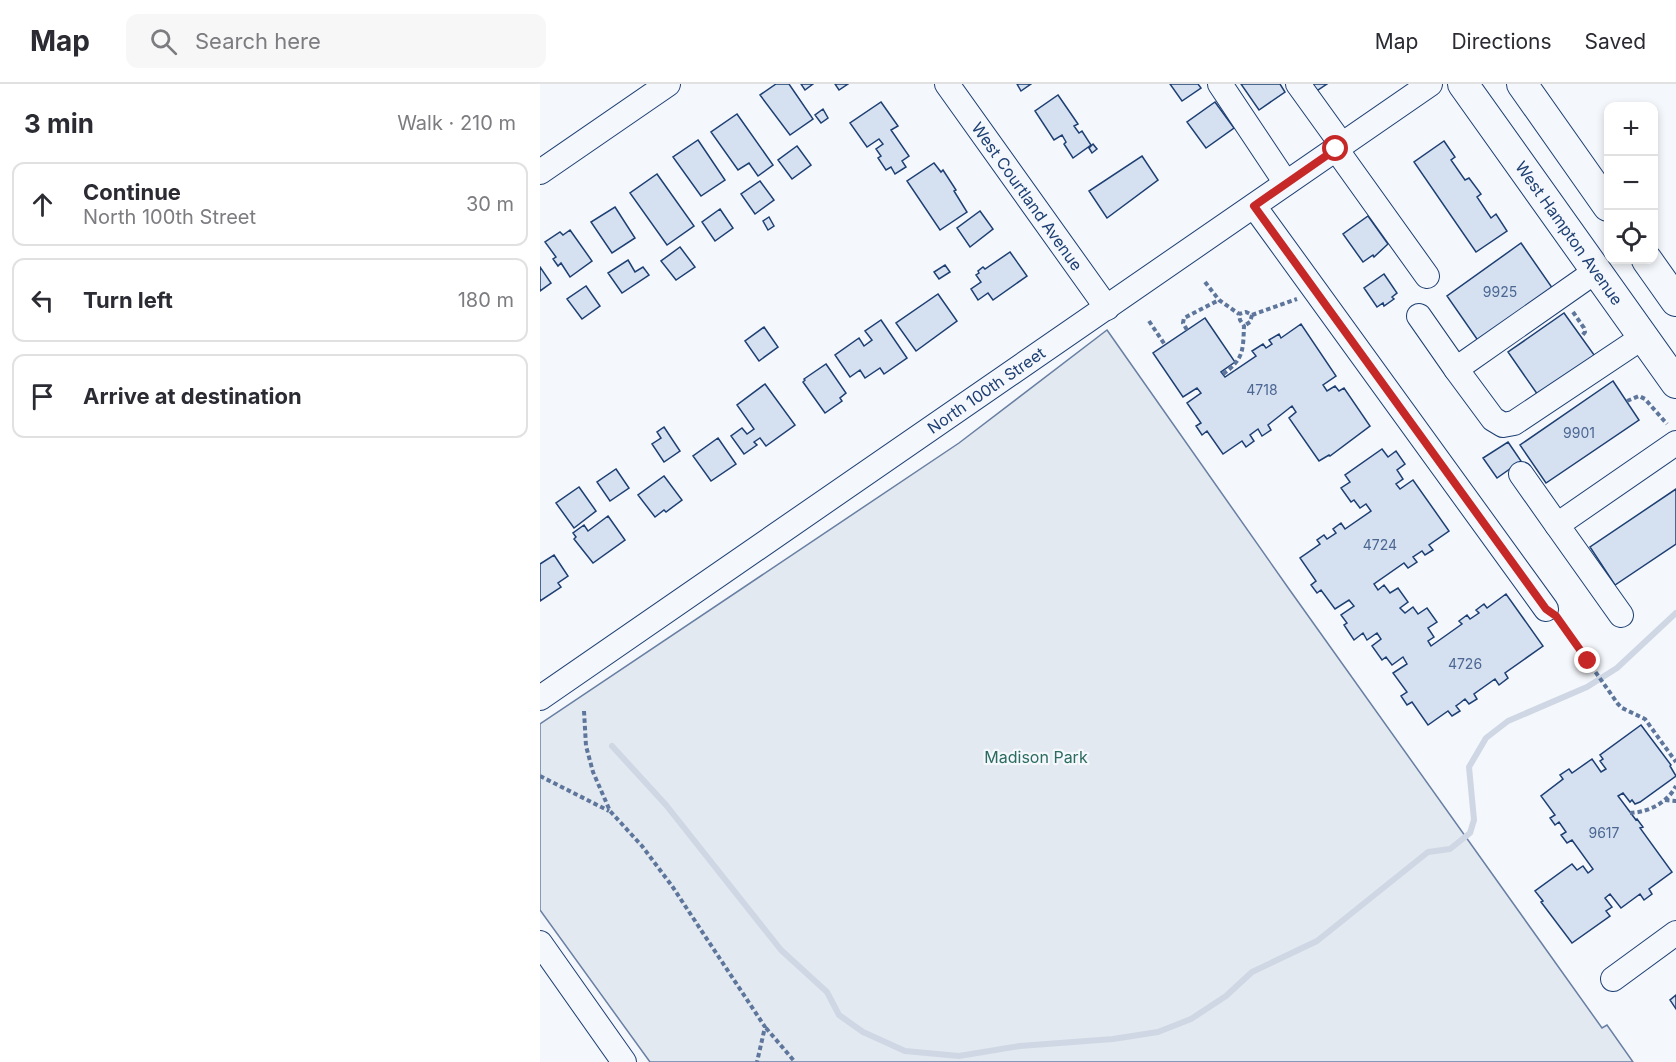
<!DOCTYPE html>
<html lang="en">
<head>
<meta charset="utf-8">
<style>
  :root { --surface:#fff; --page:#f7f7f7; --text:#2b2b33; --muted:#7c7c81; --line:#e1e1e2 }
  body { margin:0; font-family:Inter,sans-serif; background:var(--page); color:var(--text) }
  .controls { position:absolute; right:18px; top:18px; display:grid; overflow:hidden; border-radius:12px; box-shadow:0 3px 9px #0003 }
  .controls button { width:54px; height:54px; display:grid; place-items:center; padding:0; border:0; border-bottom:2px solid var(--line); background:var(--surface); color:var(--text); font:30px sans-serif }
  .stop { position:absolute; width:18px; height:18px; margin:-14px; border:4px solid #c62828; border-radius:50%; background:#fff }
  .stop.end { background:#c62828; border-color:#fff; box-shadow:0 2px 6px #0008 }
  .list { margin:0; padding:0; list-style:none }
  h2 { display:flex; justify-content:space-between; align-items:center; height:78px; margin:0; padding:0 24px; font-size:26px }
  h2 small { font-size:20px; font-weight:400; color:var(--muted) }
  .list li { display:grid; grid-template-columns:39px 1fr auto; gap:18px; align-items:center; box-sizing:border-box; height:84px; margin:0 12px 12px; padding:0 12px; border:2px solid var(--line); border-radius:12px }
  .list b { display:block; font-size:22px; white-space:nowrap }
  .list p { margin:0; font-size:20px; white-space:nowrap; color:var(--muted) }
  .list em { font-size:20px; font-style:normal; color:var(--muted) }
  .icon { flex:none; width:33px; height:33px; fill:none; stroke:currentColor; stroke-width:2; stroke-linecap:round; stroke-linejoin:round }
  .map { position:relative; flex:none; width:1136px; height:978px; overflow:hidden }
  header { display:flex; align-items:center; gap:36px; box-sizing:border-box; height:84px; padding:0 30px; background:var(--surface); border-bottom:2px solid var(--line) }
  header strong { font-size:28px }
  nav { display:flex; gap:33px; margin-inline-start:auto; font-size:21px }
  .search { width:420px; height:54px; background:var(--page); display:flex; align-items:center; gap:15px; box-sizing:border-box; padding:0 21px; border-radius:12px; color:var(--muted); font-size:22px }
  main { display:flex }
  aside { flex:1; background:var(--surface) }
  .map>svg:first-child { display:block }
  .green { fill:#e3e9f0; stroke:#687fa3; stroke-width:1.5 }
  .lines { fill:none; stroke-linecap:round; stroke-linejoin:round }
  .stream { stroke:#cfd7e4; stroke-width:6 }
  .building { fill:#d5e0f0; stroke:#1d3f73; stroke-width:1.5 }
  .minor-casing { stroke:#1d3f73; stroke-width:26 }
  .major-casing { stroke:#1d3f73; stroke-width:32 }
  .path { stroke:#5e769c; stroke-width:4; stroke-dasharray:4.5 3; stroke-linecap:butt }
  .minor { stroke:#f4f7fb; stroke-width:24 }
  .major { stroke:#f4f7fb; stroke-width:30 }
  .route { stroke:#c62828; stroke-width:8 }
  .labels { text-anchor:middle; stroke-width:4.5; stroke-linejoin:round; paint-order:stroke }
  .number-label { font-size:14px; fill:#4b6792 }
  .street-label { font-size:16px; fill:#1d3f73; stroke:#f4f7fb }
  .park-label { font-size:16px; fill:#2c6c60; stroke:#f4f7fb }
</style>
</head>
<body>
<header>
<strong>Map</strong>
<div class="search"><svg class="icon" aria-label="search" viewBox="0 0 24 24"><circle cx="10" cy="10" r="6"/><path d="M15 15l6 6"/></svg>Search here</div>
<nav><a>Map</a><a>Directions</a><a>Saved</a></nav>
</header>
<main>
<aside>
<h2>3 min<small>Walk · 210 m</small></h2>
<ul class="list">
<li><svg class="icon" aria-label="ahead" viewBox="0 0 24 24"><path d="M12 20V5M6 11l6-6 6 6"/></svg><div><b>Continue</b><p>North 100th Street</p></div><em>30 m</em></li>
<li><svg class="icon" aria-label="left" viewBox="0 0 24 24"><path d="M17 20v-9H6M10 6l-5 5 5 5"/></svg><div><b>Turn left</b></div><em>180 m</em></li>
<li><svg class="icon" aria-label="arrive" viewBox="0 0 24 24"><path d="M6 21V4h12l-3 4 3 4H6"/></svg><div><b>Arrive at destination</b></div></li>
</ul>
</aside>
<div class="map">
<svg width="1136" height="978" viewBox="0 0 1136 978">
  <rect width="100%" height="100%" fill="#f4f7fb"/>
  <path class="green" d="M567,246L749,505L1062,944L1067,941L1093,978H110L0,826V640L419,359Z"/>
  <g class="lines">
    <path class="stream" d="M72,662L126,721L241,866L287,908L299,931L323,948L365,967L419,972L480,962L573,955L618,948L651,935L686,912L712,888L777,857L888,768L910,765L930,749L934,736L929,683L946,654L968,637L1047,603L1077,584L1136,529"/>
  </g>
  <path class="building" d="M236,0H249L273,35L250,51L220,11Z
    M261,0H273L265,6Z
    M295,0H308L299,6Z
    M477,0H491L481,7Z
    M630,0H658L661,4L642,17Z
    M701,0H740L745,8L719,26Z
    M765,0H787L772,10Z
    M518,11L538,40L534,42L539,49L542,47L551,61L533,74L524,60L526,58L522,51L514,56L495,27Z
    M341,18L358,42L351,46L369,72L362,77L366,83L355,90L351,83L346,86L338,74L341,72L336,65L343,60L339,55L327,63L310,39Z
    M675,18L694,44L666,64L647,38Z
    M283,25L288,34L281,39L275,31Z
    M197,30L233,81L218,92L209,79L198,86L171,48Z
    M158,56L185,96L161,112L133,73Z
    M904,57L915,73L911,76L925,96L929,94L941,110L937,113L951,134L956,130L967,147L936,168L874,78Z
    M553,60L557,65L552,69L549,64Z
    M257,62L271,81L252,95L238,76Z
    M602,72L618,96L567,134L549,107Z
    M394,79L401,88L403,86L416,106L414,107L427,128L400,146L367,97Z
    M117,90L154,142L127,161L90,109Z
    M220,97L234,116L215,130L201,110Z
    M75,123L95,154L72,169L51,138Z
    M180,125L193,144L175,157L162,138Z
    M440,127L453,145L430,163L417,144Z
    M828,132L848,160L834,173L833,171L823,178L803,150Z
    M229,133L234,142L228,146L223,137Z
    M30,146L52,177L30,193L21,179L18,182L13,175L16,173L5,158L20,148L23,151Z
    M981,159L1013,205L939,258L907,212Z
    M140,163L155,183L136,196L121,177Z
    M470,168L487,192L453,216L448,209L438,216L431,205L441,198L436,191L439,189L438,187L443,183L445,185Z
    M88,176L95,188L103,183L109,191L82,209L68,189Z
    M405,181L410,188L399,195L394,188Z
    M0,183L11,199L0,207Z
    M844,190L857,209L852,213L854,215L844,222L843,219L837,223L824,204Z
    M46,202L60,222L42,235L27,215Z
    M398,210L417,237L376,267L356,239Z
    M1024,229L1057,275L1000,314L968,268Z
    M665,234L695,278L681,288L685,293L716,272L712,267L723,260L726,264L732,260L729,256L739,250L741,254L761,240L796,292L783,301L787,307L795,302L799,307L804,304L830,342L790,372L789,371L779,377L749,334L756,328L752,322L728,341L731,346L722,352L718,345L710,351L714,357L706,363L702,357L683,370L667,347L662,351L656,342L661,339L647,319L661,309L657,304L643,313L613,269Z
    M341,236L367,274L344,290L340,284L325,294L320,286L310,293L295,271L319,254L324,262L332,256L325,247Z
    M224,243L238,263L219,277L205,257Z
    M286,280L306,309L300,314L302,317L285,329L263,298L265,296L264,295Z
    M1073,297L1099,336L1006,399L980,361Z
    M225,300L255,341L226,362L220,354L214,358L217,361L204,370L191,352L202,344L207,350L214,345L197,321Z
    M124,343L140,367L124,378L112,360L121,354L117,348Z
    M178,354L196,380L171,397L153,372Z
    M968,358L981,377L957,394L943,374Z
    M842,365L848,373L856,367L865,380L857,386L863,395L856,400L860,405L873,396L909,447L889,461L893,466L885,471L882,467L873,473L877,478L868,484L864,479L834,500L838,506L844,501L850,509L858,504L868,518L860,524L865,529L873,523L878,530L887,524L897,538L888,544L894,553L888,557L891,562L922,540L919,537L927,531L930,535L939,529L936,526L944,520L947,524L966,510L1003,562L965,589L968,594L959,601L955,595L934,610L937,615L929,620L925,615L920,619L916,622L920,627L912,632L908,627L888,641L872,618L867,621L861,612L867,608L853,589L867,580L863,573L852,581L846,573L842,576L832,562L841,555L837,549L827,556L823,549L814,556L804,541L807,539L801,531L814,522L809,516L795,525L781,506L777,509L771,501L776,497L760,474L780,460L777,456L784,451L787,455L796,449L793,445L801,439L805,445L831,427L826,420L820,424L814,416L811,418L801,404L810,398L805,391Z
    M76,385L89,404L70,417L57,398Z
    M124,392L142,416L126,428L124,426L115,433L98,411Z
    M39,403L56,427L34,444L16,419Z
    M1136,405V460L1075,501L1050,463Z
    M68,432L85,456L53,479L34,455L36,453L33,449L44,441L48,447Z
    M14,471L28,492L18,499L21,503L0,517V480Z
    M1101,641L1131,681L1130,682L1136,692L1100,718L1095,720L1092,716L1090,718L1083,709L1078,712L1096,736L1097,735L1103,743L1100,744L1132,788L1109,805L1112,810L1104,816L1100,810L1081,824L1070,810L1065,814L1072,823L1066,827L1070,832L1032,859L1001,818L1003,817L995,807L1032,780L1037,786L1043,782L1048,789L1053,785L1032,756L1027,759L1021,751L1026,748L1019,738L1015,741L1010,734L1015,731L1001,712L1023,695L1020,691L1029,685L1032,689L1052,675L1061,688L1066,685L1060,677L1063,675L1060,671Z
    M1136,911V925L1130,916Z"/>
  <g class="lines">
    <g class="minor-casing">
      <g id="minor">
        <path id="s1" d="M407,0L567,224"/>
        <path d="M680,0L746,99"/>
        <path d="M758,0L802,61"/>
        <path d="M796,65L887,192"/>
        <path d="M0,88L128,0"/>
        <path d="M714,122L1006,525"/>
        <path d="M1056,187L916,285L953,335L963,341L974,339L1103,253"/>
        <path d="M879,232L916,285"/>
        <path d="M981,390L1017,441"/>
        <path d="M1081,531L1017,441L1136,359"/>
        <path id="s2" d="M0,614L890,0"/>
        <path d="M0,859L84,978"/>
        <path d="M1073,895L1136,849"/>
      </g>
    </g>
    <g class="major-casing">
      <g id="major">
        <path id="s3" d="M923,0L1136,299"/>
        <path d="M982,0L1068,122"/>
        <path d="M1107,176L1136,217"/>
      </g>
    </g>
    <path class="path" d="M665,198L679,216L699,230
      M1033,228L1044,244L1045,248L1041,253
      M712,231L757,215
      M609,237L625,261
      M647,246L643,239L644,234L679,216
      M683,290C704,275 703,266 704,242L700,236L699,230L706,228L712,231L710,238L704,242
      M1087,317L1099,312L1105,315L1127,340
      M1021,539L1078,620L1082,624L1105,635L1136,678
      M44,627L46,662L53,688L70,727L102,762L132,802L225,943L217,978
      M0,692L69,727
      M1125,716L1136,717V715
      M1090,729C1109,728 1127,719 1136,702
      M226,944L255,978"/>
    <use href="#minor" class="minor"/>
    <use href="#major" class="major"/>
  </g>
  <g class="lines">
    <path class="route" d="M796,65L714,122L1006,525L1016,532L1048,577"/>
  </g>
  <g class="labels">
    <g class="number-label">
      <text x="960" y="213">9925</text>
      <text x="722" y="311">4718</text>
      <text x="1039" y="354">9901</text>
      <text x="840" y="466">4724</text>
      <text x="925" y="585">4726</text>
      <text x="1064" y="754">9617</text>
    </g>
    <g class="street-label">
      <text dy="6" stroke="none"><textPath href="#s1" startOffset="138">West Courtland Avenue</textPath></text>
      <text dy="6" stroke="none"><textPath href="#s3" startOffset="183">West Hampton Avenue</textPath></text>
      <text dy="6" stroke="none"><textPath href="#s2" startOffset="542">North 100th Street</textPath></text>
    </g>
    <g class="park-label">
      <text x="496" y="679">Madison Park</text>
    </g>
  </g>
</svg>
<div class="controls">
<button>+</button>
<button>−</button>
<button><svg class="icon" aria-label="locate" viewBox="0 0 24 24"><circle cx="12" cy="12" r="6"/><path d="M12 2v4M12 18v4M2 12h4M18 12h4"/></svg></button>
</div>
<div class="stop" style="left:796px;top:65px"></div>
<div class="stop end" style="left:1048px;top:577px"></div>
</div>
</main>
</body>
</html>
